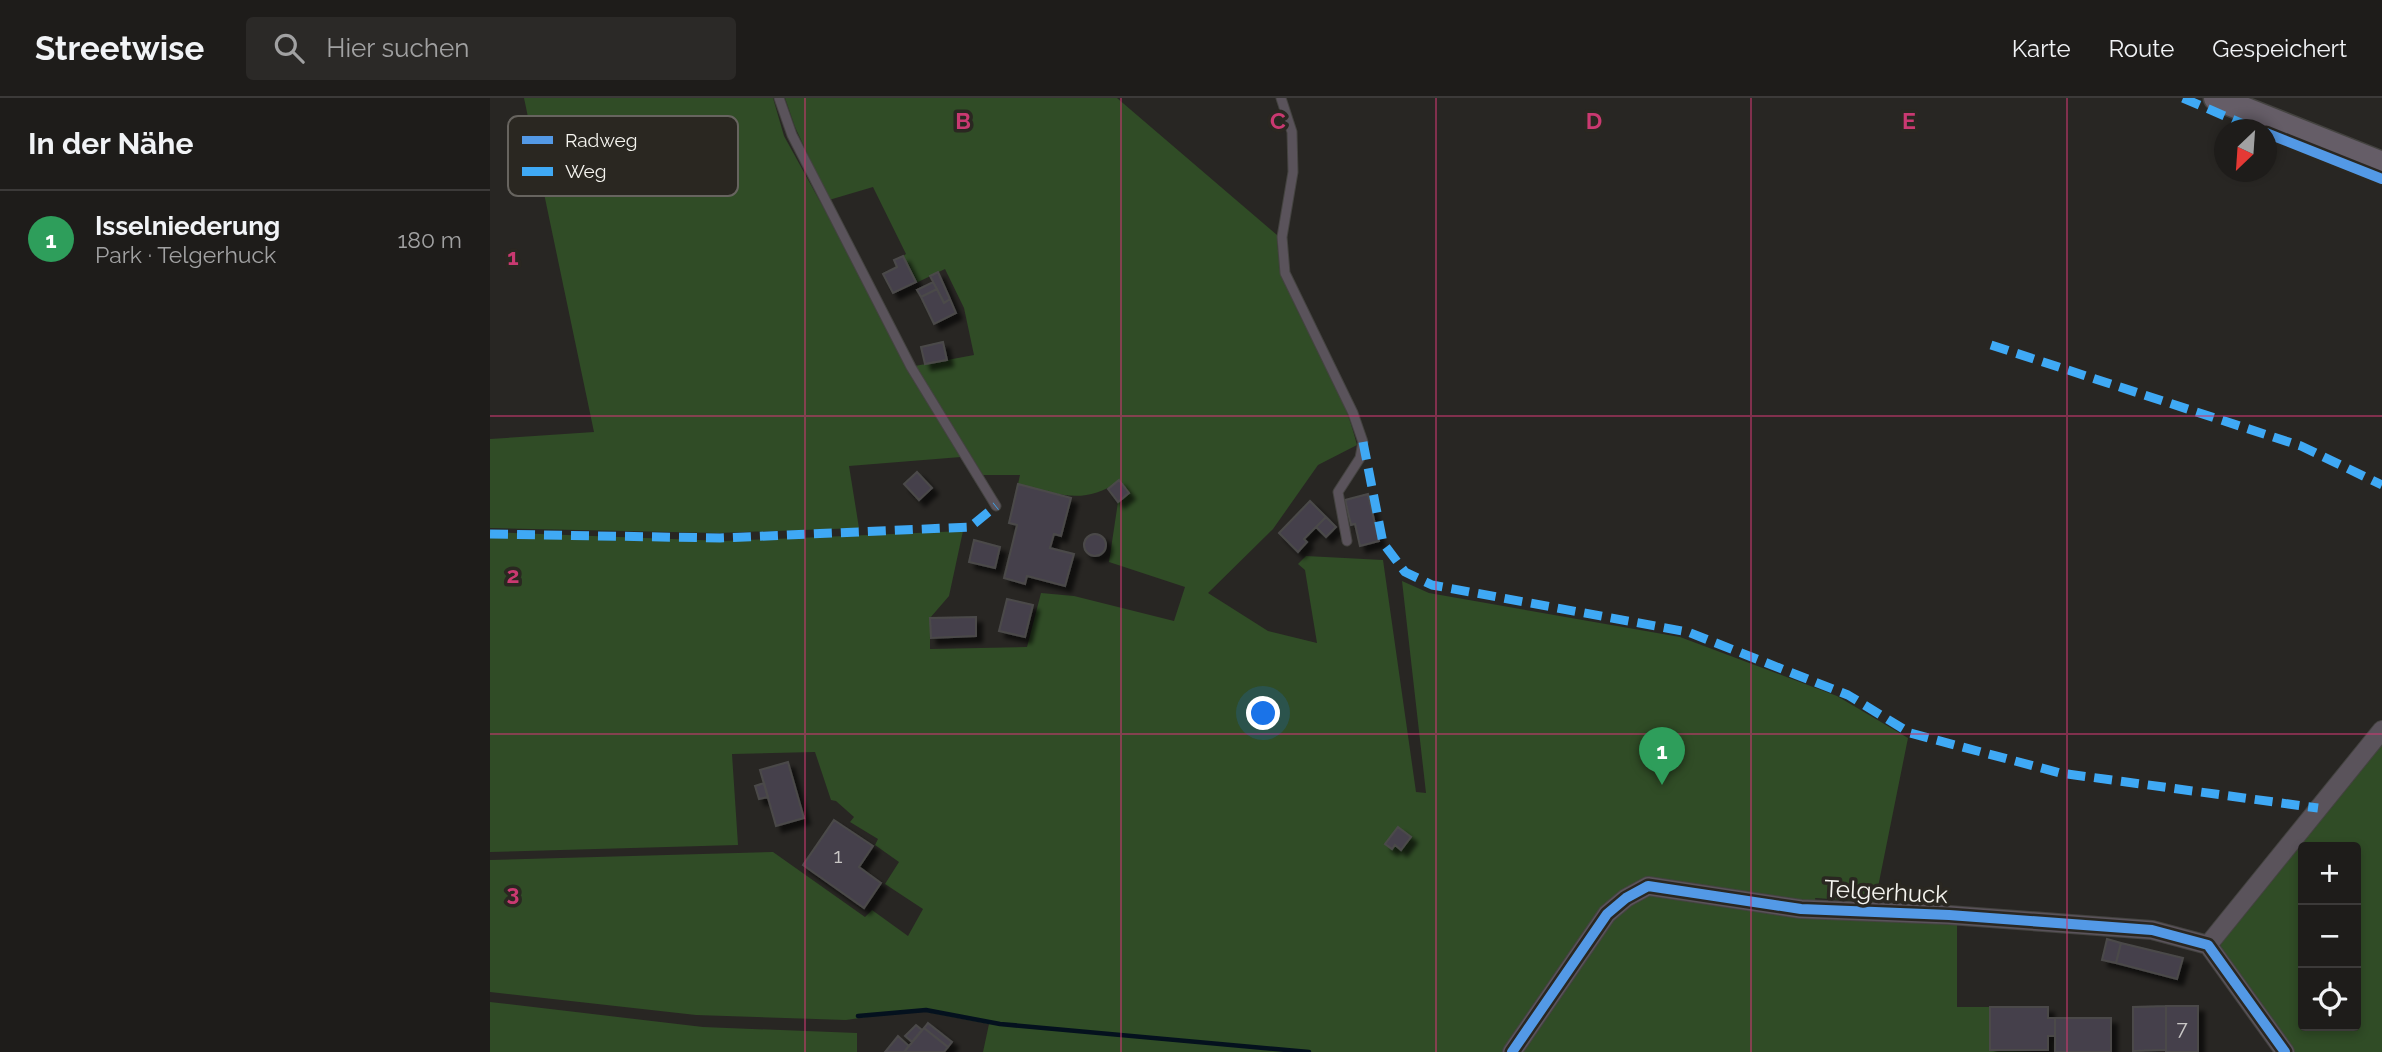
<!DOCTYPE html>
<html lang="de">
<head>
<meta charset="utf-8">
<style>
  :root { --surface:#1e1c1a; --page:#2b2927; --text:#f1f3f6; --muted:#a1a1a2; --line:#3c3a39; --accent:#2563eb }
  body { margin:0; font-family:Raleway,sans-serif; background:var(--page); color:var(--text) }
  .controls { position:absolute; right:21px; bottom:21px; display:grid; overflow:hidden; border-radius:7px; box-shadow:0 4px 10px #0003 }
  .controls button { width:63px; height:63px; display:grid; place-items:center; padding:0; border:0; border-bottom:2px solid var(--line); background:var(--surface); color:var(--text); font:35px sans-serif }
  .compass { position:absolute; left:1724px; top:21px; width:63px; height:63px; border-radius:50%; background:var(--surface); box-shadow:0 4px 10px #0003; rotate:205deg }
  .you { position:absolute; left:774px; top:616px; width:24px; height:24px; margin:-18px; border:5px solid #fff; border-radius:50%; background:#1a73e8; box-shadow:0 0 0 10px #1a73e833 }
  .badge { display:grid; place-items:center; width:46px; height:46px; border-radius:50%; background:var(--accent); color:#fff; font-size:23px; font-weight:700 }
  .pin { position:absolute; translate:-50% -58px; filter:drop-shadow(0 2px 4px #0008) }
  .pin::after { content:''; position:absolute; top:37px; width:24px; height:21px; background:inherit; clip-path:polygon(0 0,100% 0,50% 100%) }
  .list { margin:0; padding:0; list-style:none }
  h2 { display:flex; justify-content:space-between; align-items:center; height:91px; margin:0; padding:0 28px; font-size:30px }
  h2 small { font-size:23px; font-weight:400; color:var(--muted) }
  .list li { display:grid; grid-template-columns:46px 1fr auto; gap:21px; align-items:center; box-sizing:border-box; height:98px; padding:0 28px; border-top:2px solid var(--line) }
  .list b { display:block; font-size:26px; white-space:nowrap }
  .list p { margin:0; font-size:23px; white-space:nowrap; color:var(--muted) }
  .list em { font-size:23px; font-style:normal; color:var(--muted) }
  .icon { flex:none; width:38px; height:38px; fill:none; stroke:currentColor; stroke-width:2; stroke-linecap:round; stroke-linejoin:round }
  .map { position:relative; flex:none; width:1892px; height:954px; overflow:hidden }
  header { display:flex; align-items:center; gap:42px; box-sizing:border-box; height:98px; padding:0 35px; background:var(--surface); border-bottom:2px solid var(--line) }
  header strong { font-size:33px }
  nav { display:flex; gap:38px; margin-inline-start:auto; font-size:24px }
  .search { width:490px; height:63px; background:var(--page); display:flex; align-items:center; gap:18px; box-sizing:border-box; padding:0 24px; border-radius:7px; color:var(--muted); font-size:26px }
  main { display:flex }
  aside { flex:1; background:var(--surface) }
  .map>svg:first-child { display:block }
  .green { fill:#304c26; fill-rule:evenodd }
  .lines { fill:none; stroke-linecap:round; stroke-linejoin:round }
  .stream { stroke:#04111e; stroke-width:4.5 }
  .building { fill:#45414c; stroke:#4b4a4a; stroke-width:2; filter:url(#shadow) }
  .service-casing { stroke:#444340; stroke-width:11 }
  .minor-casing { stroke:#444340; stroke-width:20 }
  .secondary-casing { stroke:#444340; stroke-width:27 }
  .service { stroke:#5a535b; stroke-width:9 }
  .minor { stroke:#5a535b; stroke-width:18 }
  .secondary { stroke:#655d67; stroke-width:24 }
  .quiet { stroke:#3fa9f5; stroke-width:9; stroke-dasharray:18 9; stroke-linecap:butt }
  .cycleway-casing { stroke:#2a2721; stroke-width:15 }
  .cycleway { stroke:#5399e6; stroke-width:10 }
  .grid { fill:none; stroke:#ca3971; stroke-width:2; stroke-opacity:0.55 }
  .labels { text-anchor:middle; stroke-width:7; stroke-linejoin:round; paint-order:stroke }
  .number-label { font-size:21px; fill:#c9c7c6 }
  .street-label { font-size:24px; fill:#f5f4ef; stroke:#2a2721 }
  .key { fill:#2a2721; stroke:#67645f; stroke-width:2 }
  .key-label { font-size:19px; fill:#f5f4ef }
  .grid-label { font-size:23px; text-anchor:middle; font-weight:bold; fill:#ca3971; stroke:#2a2721; stroke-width:7; stroke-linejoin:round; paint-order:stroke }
</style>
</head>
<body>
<header>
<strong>Streetwise</strong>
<div class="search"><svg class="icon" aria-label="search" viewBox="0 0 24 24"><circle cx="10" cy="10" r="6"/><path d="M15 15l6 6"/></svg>Hier suchen</div>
<nav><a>Karte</a><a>Route</a><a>Gespeichert</a></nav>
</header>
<main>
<aside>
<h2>In der Nähe<small></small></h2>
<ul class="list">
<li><span class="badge" style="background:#2e9e5b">1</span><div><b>Isselniederung</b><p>Park · Telgerhuck</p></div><em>180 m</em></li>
</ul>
</aside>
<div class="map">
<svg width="1892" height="954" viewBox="0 0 1892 954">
  <defs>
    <filter id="shadow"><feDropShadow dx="6" dy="6" stdDeviation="2" flood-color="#0009"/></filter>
  </defs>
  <rect width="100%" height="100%" fill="#282623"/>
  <path class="green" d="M34,0H283L294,38L471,359L359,368L369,430L228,435L0,430V341L104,334Z
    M295,0H627L787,137C787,184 815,225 836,267C850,292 860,320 867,347L828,367L783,431L718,495L778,533L827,545L815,472L808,466L816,458L893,462L926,694L936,695L912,483L939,495L1190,539L1347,598L1418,640L1385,804L1325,800L1329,820L1467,827V909H1500V952L1544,954H493L499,926L426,912L356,922L206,917L0,894V762L283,754L375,819L382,812L418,838L433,811L395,786L409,764L385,747L388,741L360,724L364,719L346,703L341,702L325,654L242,656L248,747L0,754V434L234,443L473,433L459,498L440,520V551L537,549L551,495L584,498L684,523L695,489L619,464L628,404L639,395L629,383C594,408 567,396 528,386L530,377H493L425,268L484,257L474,210L455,171L426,185L413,158L416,156L383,89L339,102L305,29Z
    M1892,642V954H1804L1730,852L1731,844ZM1813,749H1866V928H1813Z
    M0,904L213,929L367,935V954H0Z"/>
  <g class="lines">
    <path class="stream" d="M368,918L436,912L510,926L819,954"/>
  </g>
  <path class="building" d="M413,158L426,184L403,195L393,176L407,169L404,162Z
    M448,174L460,201L454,205L440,178Z
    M443,184L447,191L431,199L427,192Z
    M447,191L454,205L460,201L466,215L444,226L431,199Z
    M453,244L457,262L435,266L431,249Z
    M427,374L442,390L429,402L414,386Z
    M629,382L639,395L628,404L618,391Z
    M528,386L581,400L571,438L564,436L560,450L584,456L575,488L537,478L535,486L514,480L527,427L519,425Z
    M878,396L889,443L870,448L865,426L861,427L855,402Z
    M820,403L836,419L814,441L817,444L808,454L789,435Z
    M836,419L846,429L836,439L826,429Z
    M594 447a11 11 0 1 1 22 0a11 11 0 1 1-22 0Z
    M484,442L510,449L505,470L479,464Z
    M517,501L543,507L535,539L509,533Z
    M486,519V538L441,540L440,520Z
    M298,664L314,720L286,728L270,672Z
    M274,685L278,699L269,701L265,688Z
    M344,722L383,748L369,769L391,785L374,810L313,767Z
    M908,729L921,739L911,752L905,747L902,751L895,746Z
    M1617,841L1631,845L1626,865L1612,862Z
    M1631,845L1693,860L1687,881L1626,865Z
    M1676,908V952L1643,953V909Z
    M1676,908H1708V954H1676Z
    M1500,909H1558V920H1565V938H1558V952H1500Z
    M1565,920H1621V954H1565Z
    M438,925L462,944L458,949L434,930Z
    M426,927L432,932L422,944L415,938Z
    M434,930L458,949L454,954H414Z
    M408,938L419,948L414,954H395Z"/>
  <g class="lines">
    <g class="service-casing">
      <path id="service" d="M289,0L302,37L421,269L506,408
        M791,0L802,34L803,74L792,139L795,175L863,315L873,344L870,360L848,394L857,443"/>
    </g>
    <g class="minor-casing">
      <path id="minor" d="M1718,847L1892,632
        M1022,954L1117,816L1136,800L1158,788L1311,811L1459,817L1662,832L1718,847L1795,954"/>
    </g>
    <g class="secondary-casing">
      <path id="secondary" d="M1726,0L1892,66"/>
    </g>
    <use href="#service" class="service"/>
    <use href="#minor" class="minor"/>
    <use href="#secondary" class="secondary"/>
    <path class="quiet" d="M1693,0L1767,32
      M1501,247L1811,348L1892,387
      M873,344L893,445L915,474L942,487L1198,534L1358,597L1420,635L1570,675L1828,710
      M0,436L230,440L480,429L506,408"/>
    <g class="cycleway-casing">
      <path id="cycleway" d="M1776,35L1892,81
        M1022,954L1117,816L1136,800L1158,788L1311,811L1459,817L1662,832L1718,847L1795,954"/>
    </g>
    <use href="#cycleway" class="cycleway"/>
  </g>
  <path class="grid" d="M315,0V954M631,0V954M946,0V954M1261,0V954M1577,0V954M0,318H1892M0,636H1892"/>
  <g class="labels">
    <g class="number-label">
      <text x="348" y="765">1</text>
      <text x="1692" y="937">7</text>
    </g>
    <g class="street-label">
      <text transform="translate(1396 794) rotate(3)" y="8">Telgerhuck</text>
    </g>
  </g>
  <rect x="18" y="18" width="230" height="80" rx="10" class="key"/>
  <rect x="32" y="38" width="31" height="8" fill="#5399e6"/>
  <rect x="32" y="69" width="31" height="9" fill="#3fa9f5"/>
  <g class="key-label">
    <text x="75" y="49">Radweg</text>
    <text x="75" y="80">Weg</text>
  </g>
  <g class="grid-label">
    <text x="473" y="31">B</text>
    <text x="788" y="31">C</text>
    <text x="1104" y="31">D</text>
    <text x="1419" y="31">E</text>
    <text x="23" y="167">1</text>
    <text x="23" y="485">2</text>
    <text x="23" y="803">3</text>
  </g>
</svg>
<div class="controls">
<button>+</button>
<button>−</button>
<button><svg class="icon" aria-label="locate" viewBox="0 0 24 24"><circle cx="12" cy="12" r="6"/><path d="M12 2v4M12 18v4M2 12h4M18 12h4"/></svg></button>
</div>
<svg class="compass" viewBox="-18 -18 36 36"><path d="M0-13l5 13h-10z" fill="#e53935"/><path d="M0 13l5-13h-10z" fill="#a1a1a2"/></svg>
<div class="you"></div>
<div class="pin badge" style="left:1172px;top:687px;background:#2e9e5b">1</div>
</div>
</main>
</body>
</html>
